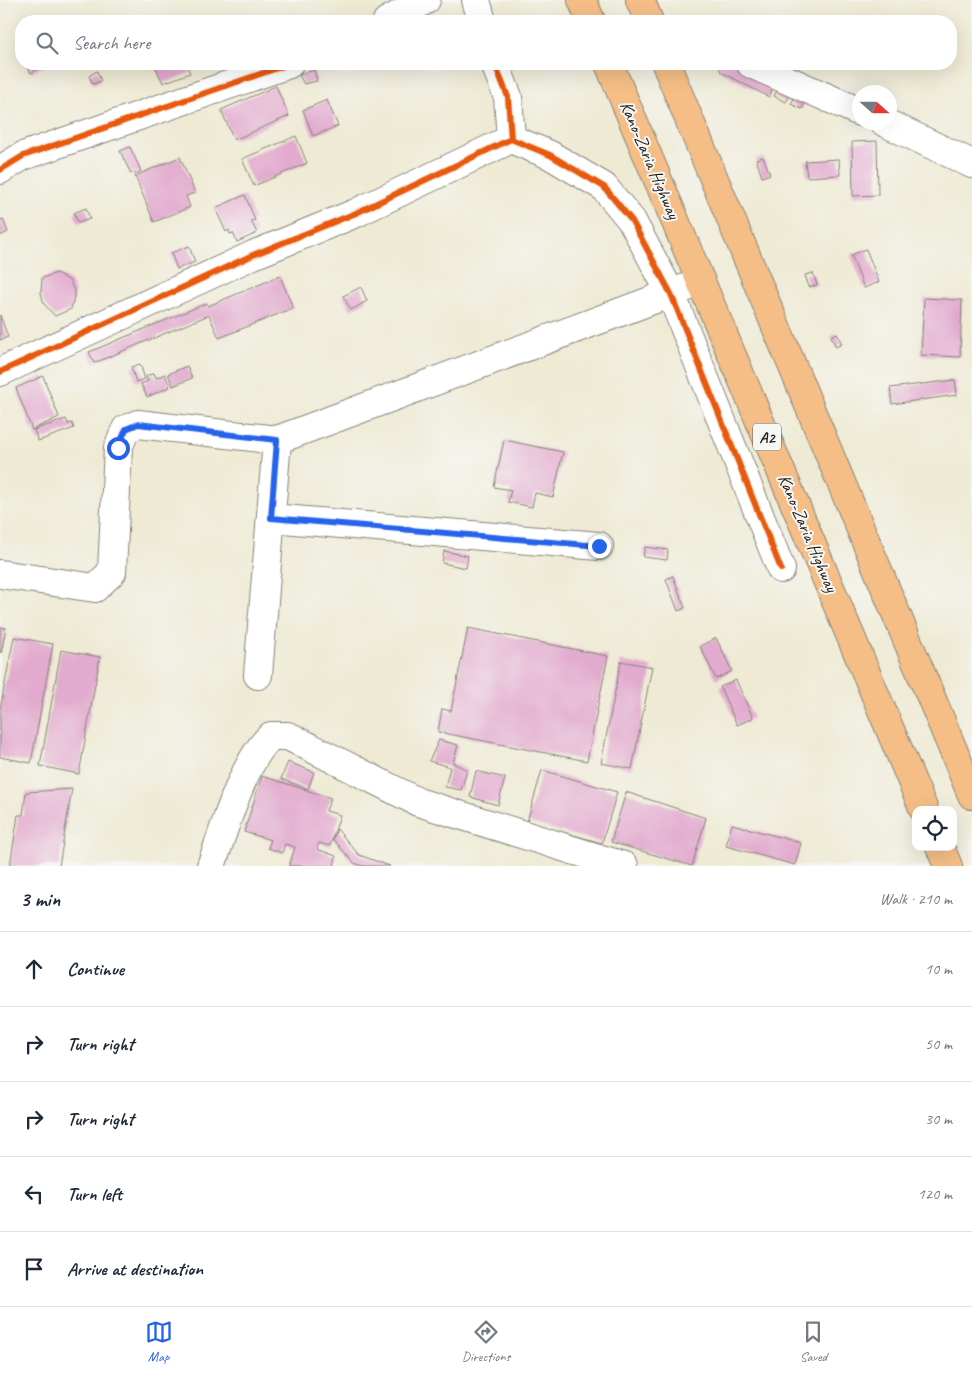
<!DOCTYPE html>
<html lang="en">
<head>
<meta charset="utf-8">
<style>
  :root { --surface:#fff; --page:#f6f6f7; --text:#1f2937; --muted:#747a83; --line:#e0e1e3; --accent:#2563eb }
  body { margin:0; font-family:Caveat,sans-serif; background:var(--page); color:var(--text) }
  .controls { position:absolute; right:15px; bottom:15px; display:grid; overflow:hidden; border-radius:10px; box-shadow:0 5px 20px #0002 }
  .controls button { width:45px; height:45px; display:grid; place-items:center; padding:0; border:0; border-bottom:1px solid var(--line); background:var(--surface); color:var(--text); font:25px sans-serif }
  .compass { position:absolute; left:852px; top:85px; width:45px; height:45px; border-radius:50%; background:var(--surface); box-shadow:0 5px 20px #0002; rotate:111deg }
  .stop { position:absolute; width:15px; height:15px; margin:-11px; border:4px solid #2563eb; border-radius:50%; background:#fff }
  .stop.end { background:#2563eb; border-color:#fff; box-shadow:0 1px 5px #0008 }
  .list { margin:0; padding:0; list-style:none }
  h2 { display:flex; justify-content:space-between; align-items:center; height:65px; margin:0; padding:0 20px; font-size:21px }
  h2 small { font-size:16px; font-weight:400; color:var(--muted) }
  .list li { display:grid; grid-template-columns:32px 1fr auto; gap:15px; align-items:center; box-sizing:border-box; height:75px; padding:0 20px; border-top:1px solid var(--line) }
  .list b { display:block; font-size:19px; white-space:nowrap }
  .list em { font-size:16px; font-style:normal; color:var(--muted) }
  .icon { flex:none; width:28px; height:28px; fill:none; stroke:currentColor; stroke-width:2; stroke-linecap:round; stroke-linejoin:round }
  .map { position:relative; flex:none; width:972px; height:866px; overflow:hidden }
  .search { position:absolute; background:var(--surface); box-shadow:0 5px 20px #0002; left:15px; right:15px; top:15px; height:55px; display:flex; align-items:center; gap:12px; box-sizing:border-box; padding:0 18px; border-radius:20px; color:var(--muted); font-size:19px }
  .sheet { height:440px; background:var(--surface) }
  nav { display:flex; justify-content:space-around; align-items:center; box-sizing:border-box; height:70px; border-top:1px solid var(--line); background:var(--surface); font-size:14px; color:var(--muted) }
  nav a { display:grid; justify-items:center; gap:2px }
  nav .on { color:var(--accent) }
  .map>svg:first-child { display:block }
  .building { fill:#e2aace }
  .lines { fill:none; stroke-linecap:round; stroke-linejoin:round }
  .minor-casing { stroke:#858378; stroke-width:30 }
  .highway-casing { stroke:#858378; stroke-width:30 }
  .minor { stroke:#fff; stroke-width:28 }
  .highway { stroke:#f5be86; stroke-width:28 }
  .cycleway-casing { stroke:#f6f6f2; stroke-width:9 }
  .cycleway { stroke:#e8590c; stroke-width:6 }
  .route { stroke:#2563eb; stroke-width:6 }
  .labels { text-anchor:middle; stroke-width:4; stroke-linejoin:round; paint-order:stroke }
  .shield { fill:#f6f6f2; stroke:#5d5d5c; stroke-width:1 }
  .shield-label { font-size:16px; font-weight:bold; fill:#1c1c1c }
  .street-label { font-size:18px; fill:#1c1c1c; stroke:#f6f6f2 }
</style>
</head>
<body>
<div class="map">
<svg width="972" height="866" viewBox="0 0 972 866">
  <rect width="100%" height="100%" fill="#f6f6f2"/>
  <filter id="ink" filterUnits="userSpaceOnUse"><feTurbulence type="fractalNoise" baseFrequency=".02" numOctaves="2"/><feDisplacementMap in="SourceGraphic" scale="10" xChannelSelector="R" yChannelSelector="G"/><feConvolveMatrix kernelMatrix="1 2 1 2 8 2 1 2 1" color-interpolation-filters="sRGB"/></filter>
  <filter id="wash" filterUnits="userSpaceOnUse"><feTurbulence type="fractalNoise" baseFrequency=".0096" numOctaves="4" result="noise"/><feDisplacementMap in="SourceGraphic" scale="20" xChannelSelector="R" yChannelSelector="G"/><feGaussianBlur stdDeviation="1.12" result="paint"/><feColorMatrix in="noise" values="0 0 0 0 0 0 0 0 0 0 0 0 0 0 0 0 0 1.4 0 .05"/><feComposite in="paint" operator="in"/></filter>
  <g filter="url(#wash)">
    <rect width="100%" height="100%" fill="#eeead4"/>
    <g id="blocks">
      <path class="building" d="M26,64H50L31,73Z
        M154,64H186L190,73L163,83Z
        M718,64H735L775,83L769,97L721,72Z
        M314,70L317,81L304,84L299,75Z
        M97,71L101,81L93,84L89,76Z
        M276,86L289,116L234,140L221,110Z
        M779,87L791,93L786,102L774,96Z
        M796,95L806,100L802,109L791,104Z
        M327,100L338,126L313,136L303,110Z
        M296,136L307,163L254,186L242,159Z
        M877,141L878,195L853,196L852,142Z
        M130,147L141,171L135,174L134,172L131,174L120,151Z
        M180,157L195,193L186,196L190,207L154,222L135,176Z
        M763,157L770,174L762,177L756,159Z
        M839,159L840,175L807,177L805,161Z
        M245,195L255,220L251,221L257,233L237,242L233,233L230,234L229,230L226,232L215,208Z
        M86,208L90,219L78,223L74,213Z
        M3,219L8,232L0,236V220Z
        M189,246L195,262L177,269L171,253Z
        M866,249L879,282L864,288L851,255Z
        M57,273L70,281L75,293L71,309L55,316L44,304L41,293L42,278Z
        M813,273L817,285L809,287L805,275Z
        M280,276L293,308L219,338L209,315L94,363L89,352L207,303L208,306Z
        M361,287L367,301L351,310L343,296Z
        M924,298L962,300L960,357L921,355Z
        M0,315L8,337L0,340Z
        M837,333L842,344L836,347L831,336Z
        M140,364L145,379L136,382L131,367Z
        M187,366L192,378L173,386L168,374Z
        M154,373L156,378L165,374L170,387L147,397L141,384L148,381L146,376Z
        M43,376L59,417L32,430L16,388Z
        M955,380L957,395L892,404L890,388Z
        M66,419L68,424L72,423L74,428L38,441L34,430Z
        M504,440L563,452L553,497L535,493L532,507L508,502L511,490L494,487Z
        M645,547L668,550L667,560L643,557Z
        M444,551L468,556L466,568L442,563Z
        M673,576L685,608L678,611L666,579Z
        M0,627L6,628L1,653L0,652Z
        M468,628L608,656L587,761L438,732L442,709L451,711Z
        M14,637L53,644L31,763L0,757V709Z
        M716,638L732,671L716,679L700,646Z
        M61,650L100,657L79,774L40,766Z
        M621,661L652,667L632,769L601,763Z
        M736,680L753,718L737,725L720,687Z
        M439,740L458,745L453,763L467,770L461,790L445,787L450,767L429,761Z
        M288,762L314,772L308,789L281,779Z
        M542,770L617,792L602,843L527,822Z
        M476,771L505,778L498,805L470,797Z
        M262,776L331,798L326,811L340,815L330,846L319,843L317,849L336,856L334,866H289L295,847L285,844L282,853L268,848L271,840L244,832Z
        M72,789L59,866H10L18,815H23L26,792Z
        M626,792L706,818L692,866L611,842Z
        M732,824L801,843L795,865L726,846Z
        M337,829L359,855L390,866H363L354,863L333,839Z"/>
    </g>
  </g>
  <g filter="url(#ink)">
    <use href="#blocks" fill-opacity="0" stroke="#858378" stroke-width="1"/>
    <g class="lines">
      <g class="minor-casing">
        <path id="minor" d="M476,0L482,21
          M387,21L426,0
          M495,64L508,97L511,139L550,155L604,187L632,221L671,294L781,569
          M751,64L860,112
          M884,122L972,164
          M0,170L23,156L289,64
          M0,372L253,255L356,213L511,139
          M271,518L599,546
          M0,574L95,588L112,572L118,448L126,429L138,424L277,440L701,282
          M258,675L277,440
          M211,866C225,828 242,763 271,736H288L418,802L624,866"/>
      </g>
      <g class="highway-casing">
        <path id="highway" d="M582,0L591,21
          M640,0L649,21
          M609,64L924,810
          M666,64L972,795
          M940,847L948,866"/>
      </g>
      <use href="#minor" class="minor"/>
      <use href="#highway" class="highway"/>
      <g class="cycleway-casing">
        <path id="cycleway" d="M495,64L508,97L511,139L550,155L604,187L632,221L671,294L781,569
          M0,170L23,156L289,64
          M0,372L253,255L356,213L511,139"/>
      </g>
      <use href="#cycleway" class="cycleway"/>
    </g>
  </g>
  <g class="lines" filter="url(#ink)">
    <path class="route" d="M118,448L126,429L138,424L277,440L271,518L599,546"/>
  </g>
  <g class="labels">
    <rect class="shield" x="753" y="423.5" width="28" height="27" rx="4"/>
    <g class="shield-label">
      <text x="767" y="443">A2</text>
    </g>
    <g class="street-label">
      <text transform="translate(650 160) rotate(67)" y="6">Kano-Zaria Highway</text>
      <text transform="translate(808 533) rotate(67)" y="6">Kano-Zaria Highway</text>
    </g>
  </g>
</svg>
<div class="controls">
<button><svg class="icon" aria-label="locate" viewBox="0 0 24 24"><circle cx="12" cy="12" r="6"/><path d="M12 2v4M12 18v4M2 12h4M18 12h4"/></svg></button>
</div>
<svg class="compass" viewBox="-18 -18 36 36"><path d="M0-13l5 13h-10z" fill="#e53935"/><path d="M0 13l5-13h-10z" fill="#747a83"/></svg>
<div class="stop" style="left:118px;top:448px"></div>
<div class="stop end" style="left:599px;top:546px"></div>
<div class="search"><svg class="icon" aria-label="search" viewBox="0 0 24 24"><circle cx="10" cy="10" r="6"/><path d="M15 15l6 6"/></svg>Search here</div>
</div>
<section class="sheet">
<h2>3 min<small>Walk · 210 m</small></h2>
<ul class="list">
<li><svg class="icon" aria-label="ahead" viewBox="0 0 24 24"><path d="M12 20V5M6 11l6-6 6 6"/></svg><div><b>Continue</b></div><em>10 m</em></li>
<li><svg class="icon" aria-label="right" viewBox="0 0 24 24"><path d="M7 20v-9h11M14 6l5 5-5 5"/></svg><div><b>Turn right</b></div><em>50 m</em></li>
<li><svg class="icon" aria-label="right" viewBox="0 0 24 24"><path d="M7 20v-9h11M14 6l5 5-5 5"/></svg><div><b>Turn right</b></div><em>30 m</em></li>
<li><svg class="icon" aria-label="left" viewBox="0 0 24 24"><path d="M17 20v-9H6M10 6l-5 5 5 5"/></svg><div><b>Turn left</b></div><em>120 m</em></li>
<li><svg class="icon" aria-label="arrive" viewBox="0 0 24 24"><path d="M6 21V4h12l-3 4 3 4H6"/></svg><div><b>Arrive at destination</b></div></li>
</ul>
</section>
<nav>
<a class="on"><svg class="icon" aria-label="map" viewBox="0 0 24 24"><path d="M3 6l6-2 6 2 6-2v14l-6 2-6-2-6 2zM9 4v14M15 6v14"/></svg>Map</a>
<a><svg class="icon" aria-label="directions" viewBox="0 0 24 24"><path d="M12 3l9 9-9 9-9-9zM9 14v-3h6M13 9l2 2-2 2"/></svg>Directions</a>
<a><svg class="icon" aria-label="saved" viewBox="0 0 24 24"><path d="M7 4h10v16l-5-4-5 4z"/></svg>Saved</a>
</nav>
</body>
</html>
